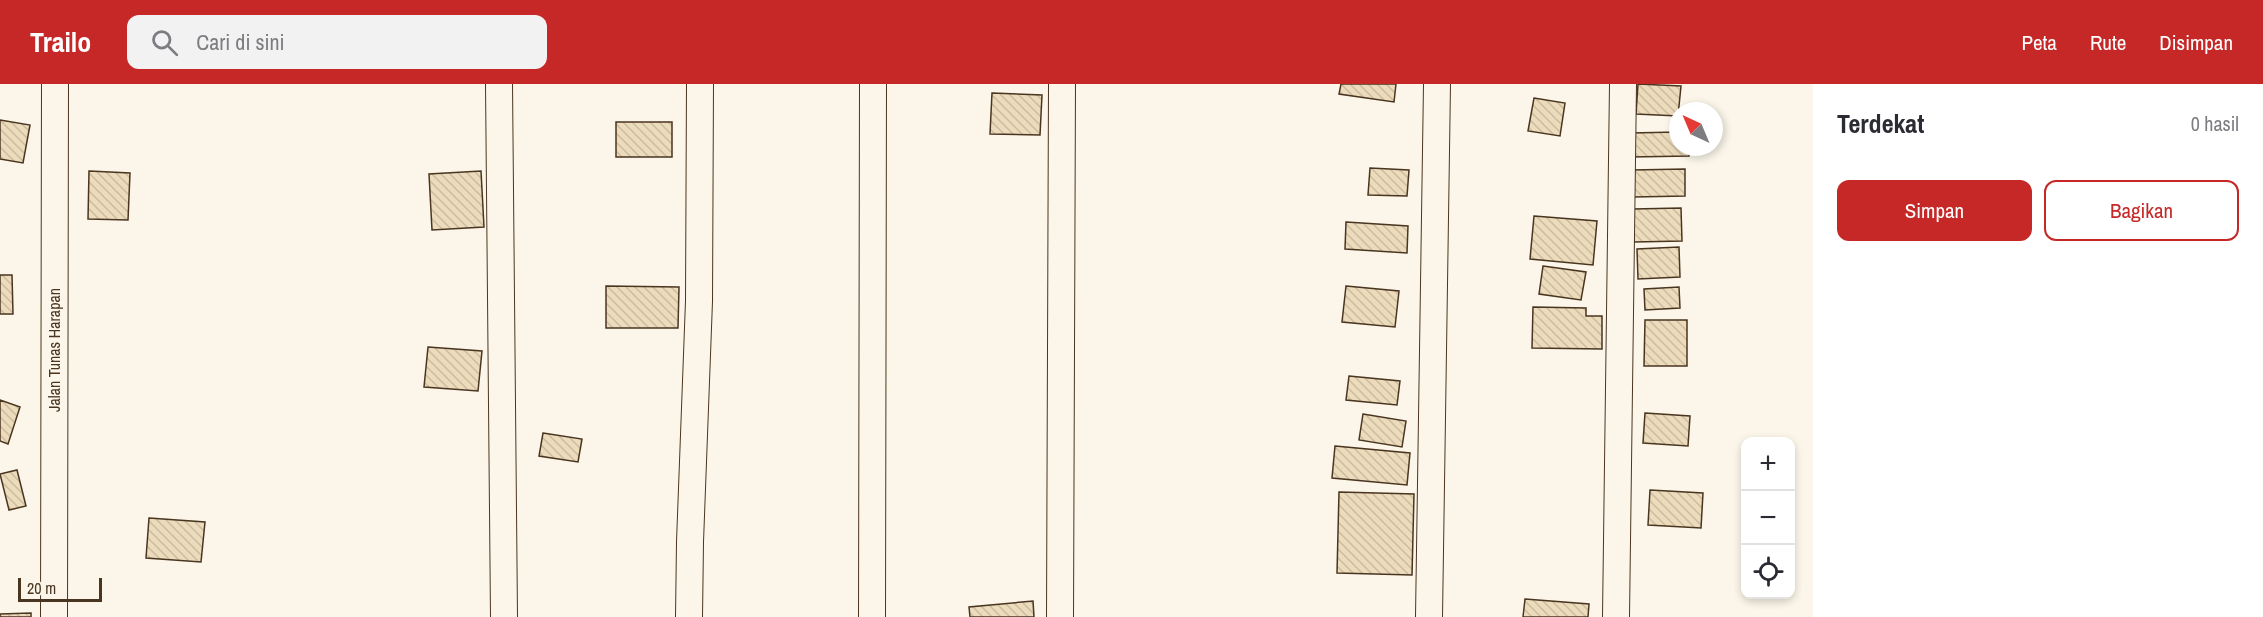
<!DOCTYPE html>
<html lang="id">
<head>
<meta charset="utf-8">
<style>
  :root { --surface:#fff; --page:#f2f2f3; --text:#2b2b33; --muted:#7c7c81; --line:#e1e1e2; --accent:#c62828 }
  body { margin:0; font-family:"Archivo Narrow",sans-serif; background:var(--page); color:var(--text) }
  .controls { position:absolute; right:18px; bottom:18px; display:grid; overflow:hidden; border-radius:12px; box-shadow:0 3px 9px #0003 }
  .controls button { width:54px; height:54px; display:grid; place-items:center; padding:0; border:0; border-bottom:2px solid var(--line); background:var(--surface); color:var(--text); font:30px sans-serif }
  .compass { position:absolute; left:1669px; top:18px; width:54px; height:54px; border-radius:50%; background:var(--surface); box-shadow:0 3px 9px #0003; rotate:316deg }
  .scale { position:absolute; left:18px; bottom:15px; width:84px; box-sizing:border-box; padding-left:6px; border:3px solid #4a3520; border-top:0; font-size:16px; line-height:21px; white-space:nowrap; color:#4a3520; -webkit-text-stroke:4px #fbf6e9; paint-order:stroke }
  .list { margin:0; padding:0; list-style:none }
  h2 { display:flex; justify-content:space-between; align-items:center; height:78px; margin:0; padding:0 24px; font-size:26px }
  h2 small { font-size:20px; font-weight:400; color:var(--muted) }
  .actions { display:flex; gap:12px; padding:18px 24px }
  .actions a { flex:1; padding:14px 0; border:2px solid var(--accent); border-radius:12px; text-align:center; font-size:21px; color:var(--accent) }
  .actions .main { background:var(--accent); color:#fff }
  .icon { flex:none; width:33px; height:33px; fill:none; stroke:currentColor; stroke-width:2; stroke-linecap:round; stroke-linejoin:round }
  .map { position:relative; flex:none; width:1813px; height:533px; overflow:hidden }
  header { display:flex; align-items:center; gap:36px; box-sizing:border-box; height:84px; padding:0 30px; background:var(--accent); color:#fff }
  header strong { font-size:28px }
  nav { display:flex; gap:33px; margin-inline-start:auto; font-size:21px }
  .search { width:420px; height:54px; background:var(--page); display:flex; align-items:center; gap:15px; box-sizing:border-box; padding:0 21px; border-radius:12px; color:var(--muted); font-size:22px }
  main { display:flex }
  aside { flex:1; background:var(--surface) }
  .map>svg:first-child { display:block }
  .building { fill:url(#building-back-hatch); stroke:#4a3520; stroke-width:1.5 }
  .lines { fill:none; stroke-linecap:round; stroke-linejoin:round }
  .street-casing { stroke:#4a3520; stroke-width:28 }
  .street { stroke:#fbf6e9; stroke-width:26 }
  .labels { text-anchor:middle; stroke-width:4.5; stroke-linejoin:round; paint-order:stroke }
  .street-label { font-size:16px; fill:#4a3520; stroke:#fbf6e9 }
</style>
</head>
<body>
<header>
<strong>Trailo</strong>
<div class="search"><svg class="icon" aria-label="search" viewBox="0 0 24 24"><circle cx="10" cy="10" r="6"/><path d="M15 15l6 6"/></svg>Cari di sini</div>
<nav><a>Peta</a><a>Rute</a><a>Disimpan</a></nav>
</header>
<main>
<div class="map">
<svg width="1813" height="533" viewBox="0 0 1813 533">
  <defs>
    <pattern id="building-back-hatch" width="6" height="6" patternUnits="userSpaceOnUse" patternTransform="scale(1.5)"><rect width="6" height="6" fill="#ecdcbc"/><path d="M-1 5l2 2M0 0l6 6M5-1l2 2" fill="none" stroke="#ccbda1"/></pattern>
  </defs>
  <rect width="100%" height="100%" fill="#fbf6e9"/>
  <path class="building" d="M1341,0H1396L1394,18L1339,10Z
    M1638,0L1681,2L1678,32L1636,30Z
    M992,9L1042,11L1040,51L990,50Z
    M1534,14L1565,19L1560,52L1528,47Z
    M0,36L30,41L23,79L0,75Z
    M616,38H672V73H616Z
    M1678,48V63H1689V72L1630,73V49Z
    M1370,84L1409,86L1407,112L1368,111Z
    M1685,85V112L1633,113L1632,86Z
    M89,87L130,89L128,136L88,135Z
    M481,87L484,143L432,146L429,90Z
    M1681,124L1682,157L1634,158L1633,125Z
    M1534,132L1597,137L1593,181L1530,175Z
    M1346,138L1408,142L1407,169L1345,165Z
    M1679,163L1680,193L1638,195L1637,165Z
    M1543,182L1586,188L1581,216L1539,210Z
    M0,191H12L13,230H0Z
    M606,202L679,203L678,244H606Z
    M1346,202L1399,207L1395,243L1342,238Z
    M1679,203L1680,224L1645,226L1644,205Z
    M1533,223L1586,224V232H1602V265L1532,264Z
    M1645,236H1687V282H1644Z
    M428,263L482,267L478,307L424,303Z
    M1349,292L1400,297L1397,321L1346,316Z
    M0,316L20,323L8,360L0,357Z
    M1645,329L1690,332L1688,362L1643,359Z
    M1363,330L1406,337L1402,363L1359,356Z
    M543,349L582,355L578,378L539,372Z
    M1335,362L1410,369L1407,401L1332,394Z
    M17,386L26,422L9,426L0,390Z
    M1650,406L1703,409L1701,444L1648,441Z
    M1339,408L1414,410L1412,491L1337,489Z
    M149,434L205,438L201,478L146,474Z
    M1525,515L1589,520L1588,533H1523Z
    M1033,517L1034,533H970L969,523Z
    M31,529V533H0V530Z"/>
  <g class="lines">
    <g class="street-casing">
      <path id="street" d="M499,0L504,533
        M54,533L55,0
        M689,533L690,458L699,217L700,0
        M872,533L873,0
        M1060,533L1062,0
        M1429,533L1437,0
        M1616,533L1623,0"/>
    </g>
    <use href="#street" class="street"/>
  </g>
  <g class="labels">
    <g class="street-label">
      <text transform="translate(54 266) rotate(-90)" y="6">Jalan Tunas Harapan</text>
    </g>
  </g>
</svg>
<div class="controls">
<button>+</button>
<button>−</button>
<button><svg class="icon" aria-label="locate" viewBox="0 0 24 24"><circle cx="12" cy="12" r="6"/><path d="M12 2v4M12 18v4M2 12h4M18 12h4"/></svg></button>
</div>
<svg class="compass" viewBox="-18 -18 36 36"><path d="M0-13l5 13h-10z" fill="#e53935"/><path d="M0 13l5-13h-10z" fill="#7c7c81"/></svg>
<div class="scale">20 m</div>
</div>
<aside>
<h2>Terdekat<small>0 hasil</small></h2>
<ul class="list">
</ul>
<div class="actions"><a class="main">Simpan</a><a>Bagikan</a></div>
</aside>
</main>
</body>
</html>
